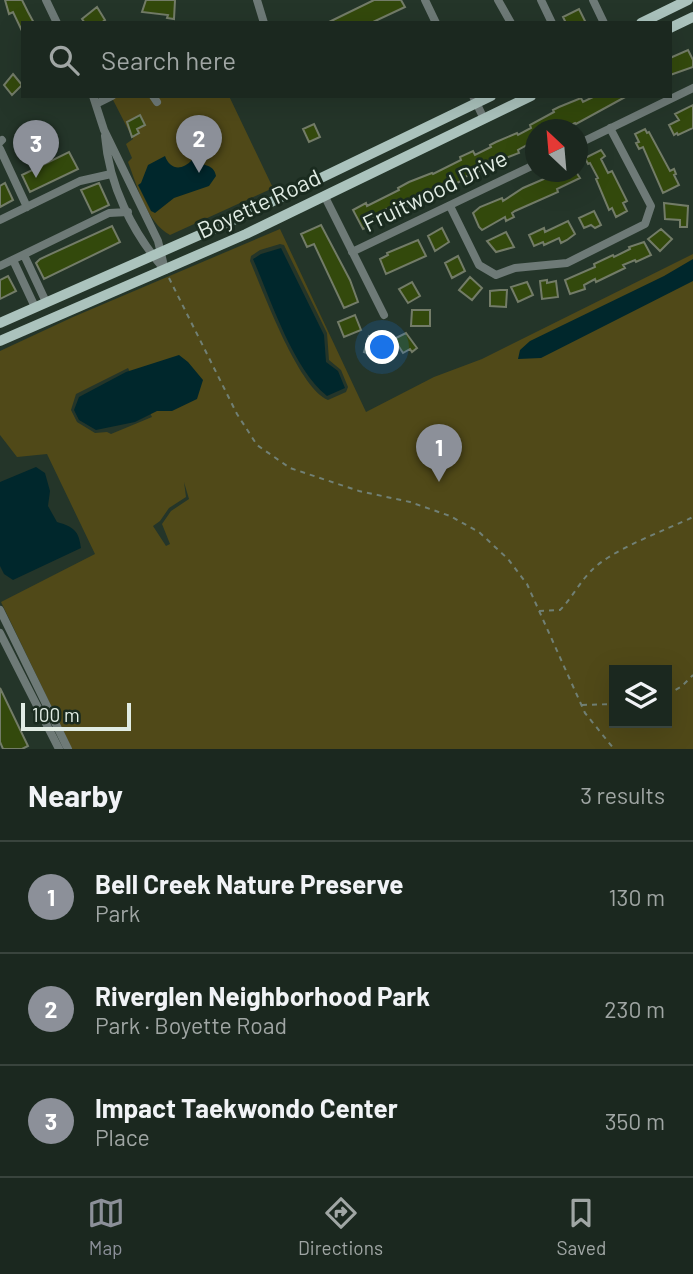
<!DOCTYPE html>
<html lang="en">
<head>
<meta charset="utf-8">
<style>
  :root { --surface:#1b281f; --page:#28342c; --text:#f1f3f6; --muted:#a0a6a4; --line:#39443d; --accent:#8c9099 }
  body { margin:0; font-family:Barlow,sans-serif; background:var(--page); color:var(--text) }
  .controls { position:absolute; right:21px; bottom:21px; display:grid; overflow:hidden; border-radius:0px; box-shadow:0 7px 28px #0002 }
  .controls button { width:63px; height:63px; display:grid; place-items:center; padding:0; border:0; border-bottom:2px solid var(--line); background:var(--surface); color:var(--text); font:35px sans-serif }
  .compass { position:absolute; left:525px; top:119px; width:63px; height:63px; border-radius:50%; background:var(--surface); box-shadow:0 7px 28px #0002; rotate:334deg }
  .scale { position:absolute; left:21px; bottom:18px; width:110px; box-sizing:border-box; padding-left:7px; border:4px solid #e1ece4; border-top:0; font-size:19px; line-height:24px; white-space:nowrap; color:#e1ece4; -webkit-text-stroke:5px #1a2b1f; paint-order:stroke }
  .you { position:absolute; left:383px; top:348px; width:24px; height:24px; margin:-18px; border:5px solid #fff; border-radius:50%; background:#1a73e8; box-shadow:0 0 0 10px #1a73e833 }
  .badge { display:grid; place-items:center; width:46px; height:46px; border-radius:50%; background:var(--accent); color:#fff; font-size:23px; font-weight:700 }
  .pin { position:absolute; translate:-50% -58px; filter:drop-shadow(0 2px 4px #0008) }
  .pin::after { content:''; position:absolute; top:37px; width:24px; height:21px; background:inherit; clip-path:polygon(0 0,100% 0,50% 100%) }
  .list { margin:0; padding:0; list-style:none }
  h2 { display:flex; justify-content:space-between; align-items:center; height:91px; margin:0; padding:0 28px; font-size:30px }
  h2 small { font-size:23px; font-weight:400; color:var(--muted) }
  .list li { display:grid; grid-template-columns:46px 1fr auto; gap:21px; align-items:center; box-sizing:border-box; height:112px; padding:0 28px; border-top:2px solid var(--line) }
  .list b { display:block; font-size:26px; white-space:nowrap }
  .list p { margin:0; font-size:23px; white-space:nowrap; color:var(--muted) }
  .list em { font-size:23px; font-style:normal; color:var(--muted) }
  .icon { flex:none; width:38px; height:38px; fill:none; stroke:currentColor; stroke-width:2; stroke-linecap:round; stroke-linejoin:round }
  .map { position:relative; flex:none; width:693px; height:749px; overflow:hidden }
  .search { position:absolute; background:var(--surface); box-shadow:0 7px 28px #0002; left:21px; right:21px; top:21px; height:77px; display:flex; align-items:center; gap:18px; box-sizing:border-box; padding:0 24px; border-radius:0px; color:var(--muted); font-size:26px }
  .sheet { height:427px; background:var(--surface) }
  nav { display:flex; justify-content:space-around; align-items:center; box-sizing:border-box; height:98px; border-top:2px solid var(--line); background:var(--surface); font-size:19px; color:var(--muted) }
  nav a { display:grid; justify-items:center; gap:4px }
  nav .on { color:var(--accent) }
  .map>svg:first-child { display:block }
  .green { fill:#504918; fill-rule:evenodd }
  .water { fill:#00272c }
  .building { fill:#33490c; stroke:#737c68; stroke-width:2 }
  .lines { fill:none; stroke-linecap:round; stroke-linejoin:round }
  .path { stroke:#718075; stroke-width:2; stroke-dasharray:5 5; stroke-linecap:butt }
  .minor { stroke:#6e7a77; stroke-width:8 }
  .major { stroke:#abc3bd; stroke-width:10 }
  .labels { text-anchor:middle; stroke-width:6; stroke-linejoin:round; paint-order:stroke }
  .street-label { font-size:23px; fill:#e1ece4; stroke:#1a2b1f }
</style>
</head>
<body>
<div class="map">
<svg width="693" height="749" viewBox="0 0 693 749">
  <rect width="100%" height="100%" fill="#243529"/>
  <path class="green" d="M111,96H229L273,188L170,235C146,222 137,185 128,162L132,158L126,144L133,139Z
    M280,229L366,412L434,377L482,359L693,254V749H72L1,602L95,554L47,454L17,457L0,435V351L73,317ZM280,244L284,245L327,333L329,360L341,370L348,387L346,392L328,400C298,387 264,293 250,261L251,256L260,250ZM128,368L152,417L111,434L107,432L95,433L77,422L71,410L76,394ZM184,482L189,499L171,511L162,524L170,544L166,546L153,526L160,521L169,508L186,497ZM614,670H667V723H614Z"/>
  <path class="water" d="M165,156C170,170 182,171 192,160C201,166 214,163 216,176L209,186L174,198L155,213L151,211L138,185L141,183L148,165Z
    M281,248L324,335L326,362L338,371L345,388L327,396C293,369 271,300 253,259L261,254Z
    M693,259V281L541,358L518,359L520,350L530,341L664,276Z
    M179,355L188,362L203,380L197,399L172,411H157L135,422L96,430L79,420L74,410L79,397L126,372Z
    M36,467L45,473L50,491L48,506L57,522C74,527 79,531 81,548L13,580L4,574L0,566V482Z"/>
  <path class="building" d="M5,0H22L28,12L34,23H23V33L13,12L9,14Z
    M146,0H175L174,19L167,18L168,15L142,12Z
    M374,0H401L405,7L371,23H327Z
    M97,7L105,20L101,23H85L82,19Z
    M579,9L586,23H566L563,17Z
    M688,50L693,60V67L670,75V58Z
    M13,74L22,85L12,95L4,85Z
    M595,96H627L576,124L575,123L561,130H536V140L518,150L519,153L498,161L495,158L480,165L483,170L462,178L463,180L436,193L426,194L411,202L412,204L406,207L405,205L393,211L389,208L373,216L374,218L367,221L370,226L363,229L353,210L366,203L367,206L399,190L398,188L409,182L432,173L433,174L461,160L460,157L473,151L475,155L491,147L490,145L496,142L517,133L518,135L531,128L530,125L554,112L553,110L559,107L581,98L583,102Z
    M693,105V128L678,135L677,133L674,135L669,125L679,120L675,114Z
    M140,115L145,125L137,129L139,133L132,137L127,122Z
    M314,124L320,137L309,142L303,129Z
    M645,129L647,133L649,132L670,171L674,169L676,174L674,175L679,185L663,193L643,147L639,149L636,143L639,142L635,134Z
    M601,150L605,156L601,159L608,173L612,171L627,201L623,203L627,211L616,217L612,208L609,210L596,179L598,178L590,163L588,164L585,158Z
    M69,152L78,169L30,192L22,175Z
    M560,172H576L580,178L557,189L558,192L515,211L512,213L514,217L506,221L505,217L482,230L479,227L473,213L480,207L502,198L503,201L523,188Z
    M5,183L13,200L0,207V186Z
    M99,183L109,205L92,213L81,190Z
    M664,203L688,206L687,227H680V220L665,219Z
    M594,211L601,225L595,228L591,225L584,228L579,218Z
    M568,221L575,234L567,240L561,243L559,238L544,245L543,242L534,246L529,235L544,228L545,232Z
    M321,225L350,280L358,302L344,308L314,244L307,247L301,234Z
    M112,226L120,242L44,279L36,263L40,259Z
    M442,228L449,242L435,251L428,236Z
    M661,229L672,239L660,251L648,239Z
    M506,232L514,247L496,252L487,241Z
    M418,240L426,256L386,274L380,259L388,255L387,253Z
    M644,242L651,255L636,262L635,260L623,265L625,268L596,282L595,279L584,285L585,289L570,294L565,280L595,267L594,264L613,255L614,257L630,249L629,247Z
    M458,256L465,271L452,278L445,263Z
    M8,276L16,291L0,299V280Z
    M470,277L482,288L472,300L459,290Z
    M547,280V283L556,281L558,297L542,299L540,281Z
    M412,282L420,296L408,303L399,289Z
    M527,282L533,295L518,302L511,287Z
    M500,290H507L506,307L490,306V291Z
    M412,310H430V326H411Z
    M355,315L361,330L344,337L338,322Z
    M406,333L417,348L412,352L410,349L403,353L394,339Z
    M369,336L376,338L375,341L384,343L380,357L364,352Z
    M0,688L28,746L22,749H3L0,742Z"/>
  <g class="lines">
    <path class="path" d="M169,278L237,414L257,445L290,468L359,491L410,502L450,516L479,532L508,559L527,584L585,713L614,749
      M539,611L560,610C572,598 579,583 591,571C612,549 664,531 693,517
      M667,695L682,686L693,675
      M582,705L614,704"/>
    <path class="minor" d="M46,0L57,23
      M257,0L264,23
      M425,0L436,23
      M498,0L511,23
      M541,0L552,23
      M593,0L604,23
      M93,96L104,130L158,241L165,270
      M153,96L157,102
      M473,96L484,119
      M96,104L112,96
      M105,136C109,185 132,232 164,269
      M0,142L2,140
      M578,144L693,88
      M0,149L27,207
      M325,197L384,315
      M450,206L479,265L496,275L515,268L567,263L645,224L651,206L610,128
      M0,220L80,181L111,174
      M352,252L536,164
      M24,255L46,302
      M13,260L35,307
      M0,266L109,213L128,212
      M0,610L68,749
      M0,633L59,749"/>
    <path class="major" d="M641,23L688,0
      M670,28L693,17
      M0,323L238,218L491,96
      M0,341L246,234L531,96"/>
  </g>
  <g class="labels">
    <g class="street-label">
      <text transform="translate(435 191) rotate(-26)" y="8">Fruitwood Drive</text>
      <text transform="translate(259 204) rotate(-25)" y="8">Boyette Road</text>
    </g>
  </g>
</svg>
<div class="controls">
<button><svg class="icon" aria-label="layers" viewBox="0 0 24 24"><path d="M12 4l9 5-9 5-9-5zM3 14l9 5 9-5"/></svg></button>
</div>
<svg class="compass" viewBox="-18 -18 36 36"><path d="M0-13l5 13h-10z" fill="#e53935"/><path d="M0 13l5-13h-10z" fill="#a0a6a4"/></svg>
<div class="scale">100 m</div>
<div class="you"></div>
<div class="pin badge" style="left:439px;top:482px">1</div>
<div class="pin badge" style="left:199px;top:173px">2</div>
<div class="pin badge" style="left:36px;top:178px">3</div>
<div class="search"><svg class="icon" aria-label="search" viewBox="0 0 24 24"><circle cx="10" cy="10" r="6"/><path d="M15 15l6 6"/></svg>Search here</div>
</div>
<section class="sheet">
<h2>Nearby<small>3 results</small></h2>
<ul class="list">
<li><span class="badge">1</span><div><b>Bell Creek Nature Preserve</b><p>Park</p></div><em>130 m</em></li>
<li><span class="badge">2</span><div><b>Riverglen Neighborhood Park</b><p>Park · Boyette Road</p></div><em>230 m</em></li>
<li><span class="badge">3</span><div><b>Impact Taekwondo Center</b><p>Place</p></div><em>350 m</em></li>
</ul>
</section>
<nav>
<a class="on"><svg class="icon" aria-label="map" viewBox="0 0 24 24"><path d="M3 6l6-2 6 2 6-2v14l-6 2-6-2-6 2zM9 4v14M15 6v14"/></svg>Map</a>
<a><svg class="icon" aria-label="directions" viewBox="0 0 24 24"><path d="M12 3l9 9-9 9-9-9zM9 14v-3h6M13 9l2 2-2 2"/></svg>Directions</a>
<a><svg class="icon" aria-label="saved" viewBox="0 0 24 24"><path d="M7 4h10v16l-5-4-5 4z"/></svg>Saved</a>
</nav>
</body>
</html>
